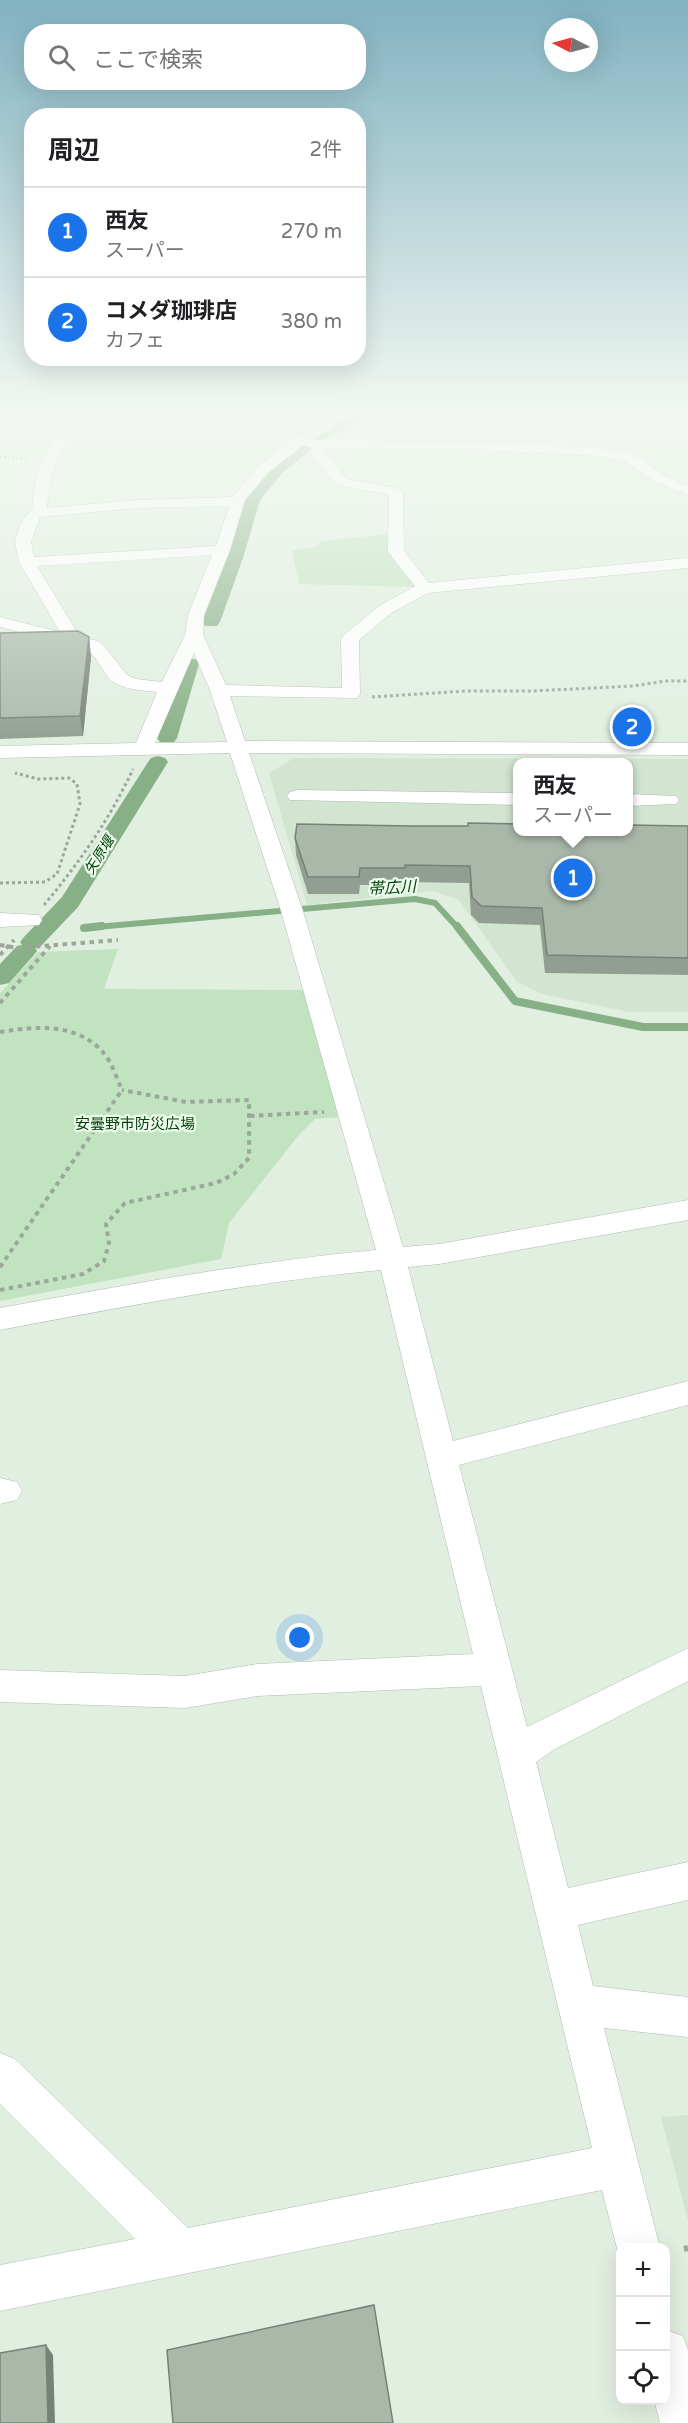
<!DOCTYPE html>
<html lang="ja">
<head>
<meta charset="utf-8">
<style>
  :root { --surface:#fff; --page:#f6f6f6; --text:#202124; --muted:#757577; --line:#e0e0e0; --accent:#1a73e8 }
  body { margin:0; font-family:"Varela Round","Noto Sans JP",sans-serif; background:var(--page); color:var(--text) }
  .controls { position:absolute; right:18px; bottom:18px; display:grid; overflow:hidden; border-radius:12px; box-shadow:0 6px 24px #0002 }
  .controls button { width:54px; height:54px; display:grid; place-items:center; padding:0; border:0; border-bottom:2px solid var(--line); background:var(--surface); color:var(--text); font:30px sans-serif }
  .compass { position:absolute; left:544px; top:18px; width:54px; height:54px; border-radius:50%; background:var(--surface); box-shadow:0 6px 24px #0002; rotate:276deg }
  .you { position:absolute; left:300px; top:1638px; width:21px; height:21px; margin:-15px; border:4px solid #fff; border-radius:50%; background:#1a73e8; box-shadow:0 0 0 9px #1a73e833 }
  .badge { display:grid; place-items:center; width:39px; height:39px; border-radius:50%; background:var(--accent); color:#fff; font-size:20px; font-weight:700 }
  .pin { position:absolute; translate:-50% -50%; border:3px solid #fff; box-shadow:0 2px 6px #0006 }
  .popup { position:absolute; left:513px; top:758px; width:120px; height:78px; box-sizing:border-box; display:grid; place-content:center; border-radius:12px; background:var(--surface); filter:drop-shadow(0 2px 4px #0005); font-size:20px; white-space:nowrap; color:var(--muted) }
  .popup b { font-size:22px; color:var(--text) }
  .popup::after { content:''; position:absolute; left:50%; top:100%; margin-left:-12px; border:12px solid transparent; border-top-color:var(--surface) }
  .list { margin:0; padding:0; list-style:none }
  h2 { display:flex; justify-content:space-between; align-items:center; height:78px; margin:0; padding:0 24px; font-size:26px }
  h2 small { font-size:20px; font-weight:400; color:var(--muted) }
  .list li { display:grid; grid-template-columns:39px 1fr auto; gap:18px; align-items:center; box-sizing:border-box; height:90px; padding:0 24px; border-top:2px solid var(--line) }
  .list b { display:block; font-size:22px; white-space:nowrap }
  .list p { margin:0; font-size:20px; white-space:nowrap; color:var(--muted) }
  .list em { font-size:20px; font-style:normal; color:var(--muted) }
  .icon { flex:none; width:33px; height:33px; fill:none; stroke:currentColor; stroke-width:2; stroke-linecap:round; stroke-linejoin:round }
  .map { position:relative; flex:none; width:688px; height:2423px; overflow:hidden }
  .search { position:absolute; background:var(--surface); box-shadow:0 6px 24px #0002; left:24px; top:24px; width:342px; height:66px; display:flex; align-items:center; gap:15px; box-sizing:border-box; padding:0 21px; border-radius:24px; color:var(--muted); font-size:22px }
  .panel { position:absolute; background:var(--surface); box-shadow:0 6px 24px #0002; left:24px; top:108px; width:342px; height:258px; border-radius:24px }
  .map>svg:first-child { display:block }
  .built { fill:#d1e5d1; fill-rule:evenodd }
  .green { fill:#c1e3c0 }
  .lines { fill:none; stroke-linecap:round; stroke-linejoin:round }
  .stream-far1 { stroke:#87b086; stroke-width:6 }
  .stream { stroke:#87b086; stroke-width:8 }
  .canal { fill:#87b086; fill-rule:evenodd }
  .minor-casing { stroke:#b0bdb0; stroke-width:1 }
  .path-far3 { stroke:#9ca79c; stroke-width:2; stroke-dasharray:2 2; stroke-linecap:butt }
  .path-far2 { stroke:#9ca79c; stroke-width:3; stroke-dasharray:3 3; stroke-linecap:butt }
  .path-far1 { stroke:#9ca79c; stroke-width:4; stroke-dasharray:4.5 4.5; stroke-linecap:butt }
  .path { stroke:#9ca79c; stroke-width:6; stroke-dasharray:7 7; stroke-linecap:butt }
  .minor { fill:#fff; fill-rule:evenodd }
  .wall { fill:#929e92 }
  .shaded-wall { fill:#778177 }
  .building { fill:#aab8aa; stroke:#778177; stroke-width:1.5 }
  .labels { text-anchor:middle; stroke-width:4.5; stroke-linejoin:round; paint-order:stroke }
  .far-water-label { font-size:14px; font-style:italic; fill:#01430b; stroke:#eefcee }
  .park-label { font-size:15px; fill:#003f06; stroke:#eefcee }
  .water-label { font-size:16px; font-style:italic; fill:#01430b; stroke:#eefcee }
</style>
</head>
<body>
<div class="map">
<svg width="688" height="2423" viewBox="0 0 688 2423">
  <rect width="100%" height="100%" fill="#e1efe0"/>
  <path class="built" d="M294,758L688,759V1012H629L542,994L517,982L459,900L433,891L307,905L269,773ZM518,762H628V832H518Z
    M688,2115V2221L661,2117Z"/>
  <path class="green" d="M390,534L417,587L299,584L292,550L317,546L321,541Z
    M118,949L104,989L303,990L341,1117L315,1119L298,1136L229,1223L221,1259L0,1301V993L38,952Z"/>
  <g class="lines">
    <path class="stream-far1" d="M85,928L415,899L435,903L458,928"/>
    <path class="stream" d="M457,926L515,1001L643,1027H688
      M84,928L102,926"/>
    <path class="canal" d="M354,413L359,414L361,417L359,420L316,444L314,448L283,472L260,500L243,558L220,622L217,626H205L202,622L227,558L245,499L273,466L304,442L309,441L311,437Z
      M190,658L197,660L199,664L177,738L174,742H160L157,738L181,664L183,660Z
      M158,756L165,758L168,762L78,907L40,947L35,948L37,951L33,956L9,983L0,985V964L17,946L22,945L20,942L24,937L62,897L148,762L151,758Z"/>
    <g class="minor-casing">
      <path id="minor" d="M70,412H84L57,460L50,478L47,508L137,500L232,497L258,467L289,442L285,441L255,412H270L298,436L340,412H356L312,439L317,440L462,441L598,448L632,453L665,476L688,486V495L655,482L623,460L598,456L462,449L324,448V452L347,479L401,489L403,492L404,551L429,583L688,558V568L428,593L391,613L359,640L360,694L357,698L230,696L245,741L688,743V755L249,753L303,911L403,1247L439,1244L688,1200V1220L439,1264L408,1267L453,1441L688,1381V1405L459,1465L527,1727L688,1648V1681L555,1749L536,1762L568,1888L688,1862V1900L578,1925L593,1986L688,1997V2037L604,2028L660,2248H620V2260L602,2190L0,2311V2265L135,2239L0,2104V2053L15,2059L188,2228L592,2148L481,1686L257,1696L185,1708L0,1702V1670L185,1676L257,1664L473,1654L381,1270C251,1282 128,1306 0,1330V1308C125,1285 249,1262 376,1250L281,911L230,753L0,758V746L136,743L157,692C141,690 118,690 107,676C100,666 96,656 86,649L0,627V617L60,632L19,562L15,541L21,522L32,509L36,478L43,460ZM303,445L310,447L312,456L337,485L389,495L388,552L415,586L379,606L344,635L341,639L342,688L226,685L203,635L204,615L230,550L245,500L268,473ZM229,506L216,546L34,557L31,541L40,517L137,508ZM212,555L188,615L185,635L162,682L136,679L127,675L104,646L98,641L80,637L37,566ZM194,653L210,690L227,742L155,743Z
        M297,790L518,793V805L290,800L287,796L290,792Z
        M628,794L676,796L679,800L676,804L628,806Z
        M0,913L39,915L42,920L39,925L0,927Z
        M0,1478L17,1482L22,1491L17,1500L0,1504Z
        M666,2330L683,2336L688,2350V2423H660L654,2400H666Z"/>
    </g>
    <path class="path-far3" d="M0,457L28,459"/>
    <path class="path-far2" d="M372,697L466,691H532L633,686L666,681H688
      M0,883L45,882L57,874L80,804L77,784L69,778L38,779L15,773
      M44,905C79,863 110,819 133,769"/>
    <path class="path-far1" d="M0,945L18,948L118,940
      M0,955L14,940
      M0,1003L50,946
      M0,1032C37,1026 80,1022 106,1056C113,1066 117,1079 122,1090
      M250,1116L324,1112
      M0,1267L122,1090
      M0,1290L83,1274L104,1261L109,1243L106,1224L125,1203L216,1183L234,1174L249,1158V1100L186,1102L122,1090"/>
    <path class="path" d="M684,2249L688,2248"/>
    <use href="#minor" class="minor"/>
  </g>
  <path class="wall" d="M0,633L89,637L91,657L83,736L0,739Z
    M411,826H688V975L545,973L540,925L479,923L471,915L469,883L405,882L404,885H360L359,894H308L296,855L295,838Z"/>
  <path class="shaded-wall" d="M89,637L91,657L83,736L80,716Z
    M46,2345L53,2355L55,2423H48Z"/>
  <path class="building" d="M78,631L89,637L80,716L0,718V633Z
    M468,823L518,824V831H628V825L688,826V958L547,955L542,908L481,906L472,897L470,866L405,865V868H360L359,877H308L295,838L297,824L411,826H468Z
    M374,2305L393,2423H173L167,2350Z
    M46,2345L48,2423H0V2353Z"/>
  <linearGradient id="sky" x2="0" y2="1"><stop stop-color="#81b2c1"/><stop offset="0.55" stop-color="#f2f8f1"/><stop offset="1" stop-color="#f2f8f1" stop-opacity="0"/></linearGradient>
  <rect width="688" height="751" fill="url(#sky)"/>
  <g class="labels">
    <g class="far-water-label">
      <text transform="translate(99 855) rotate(-58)" y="5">矢原堰</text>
    </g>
    <g class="park-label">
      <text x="135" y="1129">安曇野市防災広場</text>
    </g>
    <g class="water-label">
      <text transform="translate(392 887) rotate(-3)" y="6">帯広川</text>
    </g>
  </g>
</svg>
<div class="controls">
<button>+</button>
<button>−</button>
<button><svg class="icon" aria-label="locate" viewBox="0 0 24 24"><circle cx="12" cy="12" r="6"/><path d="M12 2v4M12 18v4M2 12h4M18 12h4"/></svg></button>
</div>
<svg class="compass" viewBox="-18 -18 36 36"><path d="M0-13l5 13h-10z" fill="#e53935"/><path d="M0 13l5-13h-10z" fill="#757577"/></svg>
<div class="you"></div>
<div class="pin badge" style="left:573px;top:878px">1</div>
<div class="popup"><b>西友</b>スーパー</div>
<div class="pin badge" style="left:632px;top:727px">2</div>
<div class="search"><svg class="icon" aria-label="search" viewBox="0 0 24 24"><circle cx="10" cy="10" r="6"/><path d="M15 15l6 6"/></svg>ここで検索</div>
<section class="panel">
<h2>周辺<small>2件</small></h2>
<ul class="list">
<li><span class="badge">1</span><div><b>西友</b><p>スーパー</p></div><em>270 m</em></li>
<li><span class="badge">2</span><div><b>コメダ珈琲店</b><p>カフェ</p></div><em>380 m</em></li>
</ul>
</section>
</div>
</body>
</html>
